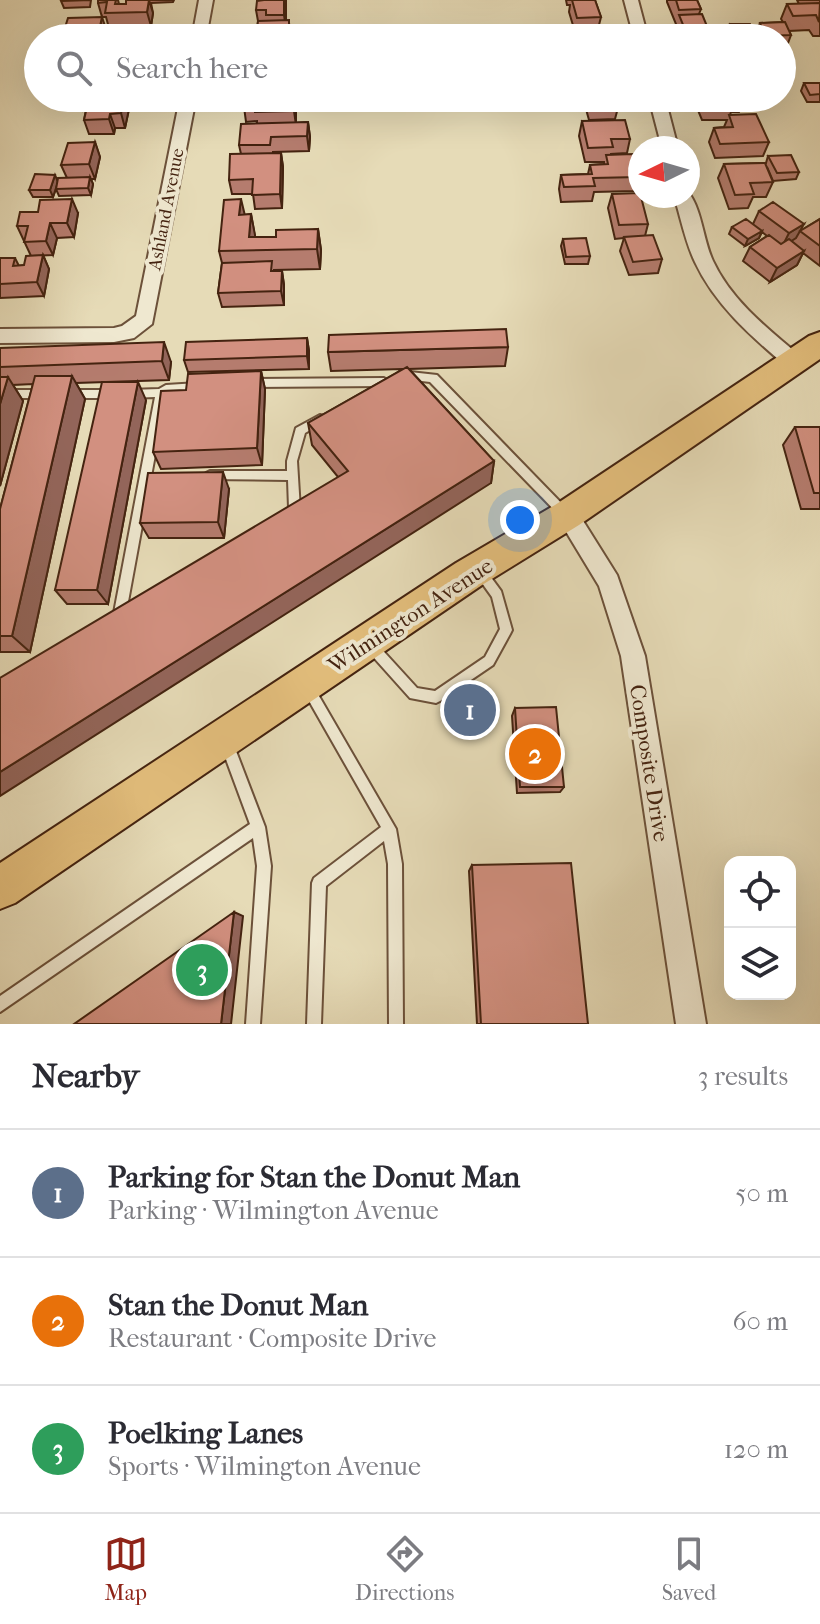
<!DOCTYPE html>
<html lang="en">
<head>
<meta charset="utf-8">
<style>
  :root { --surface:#fff; --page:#f2f2f3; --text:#2b2b33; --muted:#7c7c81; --line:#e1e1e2; --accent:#8f2418 }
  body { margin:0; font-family:"IM FELL French Canon",serif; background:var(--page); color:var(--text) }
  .controls { position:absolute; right:24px; bottom:24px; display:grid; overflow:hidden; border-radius:16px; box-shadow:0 8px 32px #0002 }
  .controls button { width:72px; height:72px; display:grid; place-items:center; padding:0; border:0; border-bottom:2px solid var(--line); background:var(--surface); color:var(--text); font:40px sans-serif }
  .compass { position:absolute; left:628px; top:136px; width:72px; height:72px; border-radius:50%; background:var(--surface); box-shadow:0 8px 32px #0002; rotate:265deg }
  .you { position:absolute; left:520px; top:520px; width:28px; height:28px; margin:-20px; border:6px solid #fff; border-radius:50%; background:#1a73e8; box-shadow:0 0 0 12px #1a73e833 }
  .badge { display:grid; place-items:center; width:52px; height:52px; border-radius:50%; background:var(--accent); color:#fff; font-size:26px; font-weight:700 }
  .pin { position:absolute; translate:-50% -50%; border:4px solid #fff; box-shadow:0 2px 8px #0006 }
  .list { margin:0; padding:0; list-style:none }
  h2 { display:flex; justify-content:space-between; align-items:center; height:104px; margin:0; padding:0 32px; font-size:34px }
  h2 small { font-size:26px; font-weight:400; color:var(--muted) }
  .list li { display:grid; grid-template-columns:52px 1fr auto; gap:24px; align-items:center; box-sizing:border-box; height:128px; padding:0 32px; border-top:2px solid var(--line) }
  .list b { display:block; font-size:30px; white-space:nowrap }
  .list p { margin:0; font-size:26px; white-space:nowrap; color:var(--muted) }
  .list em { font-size:26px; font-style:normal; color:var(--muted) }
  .icon { flex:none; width:44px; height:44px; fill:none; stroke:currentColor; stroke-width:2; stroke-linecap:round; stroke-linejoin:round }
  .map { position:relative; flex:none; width:820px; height:1024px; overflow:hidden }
  .search { position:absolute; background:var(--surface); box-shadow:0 8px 32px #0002; left:24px; right:24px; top:24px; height:88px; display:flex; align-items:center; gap:20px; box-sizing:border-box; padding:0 28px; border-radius:44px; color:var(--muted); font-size:30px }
  .sheet { height:488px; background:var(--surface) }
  nav { display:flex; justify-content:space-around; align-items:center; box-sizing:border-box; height:112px; border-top:2px solid var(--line); background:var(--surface); font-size:22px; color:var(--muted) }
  nav a { display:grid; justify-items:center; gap:4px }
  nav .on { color:var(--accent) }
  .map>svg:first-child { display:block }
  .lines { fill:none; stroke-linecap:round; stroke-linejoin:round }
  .service-casing { stroke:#6c513a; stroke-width:4 }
  .minor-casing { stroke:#6c513a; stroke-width:4 }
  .primary-casing { stroke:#442310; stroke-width:4 }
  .service { fill:#efe8d0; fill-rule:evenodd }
  .minor { fill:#efe8d0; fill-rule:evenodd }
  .primary { fill:#e3be7c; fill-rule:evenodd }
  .wall { fill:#b57c6e; stroke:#442310; stroke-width:2 }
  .shaded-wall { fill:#93655a; stroke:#442310; stroke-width:2 }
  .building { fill:#d29080; stroke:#442310; stroke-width:2 }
  .labels { text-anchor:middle; stroke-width:8; stroke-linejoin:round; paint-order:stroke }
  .far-street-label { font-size:18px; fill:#442310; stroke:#efe8d0 }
  .street-label { font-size:22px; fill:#442310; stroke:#efe8d0 }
</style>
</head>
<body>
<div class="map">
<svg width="820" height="1024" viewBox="0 0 820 1024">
  <rect width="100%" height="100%" fill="#e6dbb7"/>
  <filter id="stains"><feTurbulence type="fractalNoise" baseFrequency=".0025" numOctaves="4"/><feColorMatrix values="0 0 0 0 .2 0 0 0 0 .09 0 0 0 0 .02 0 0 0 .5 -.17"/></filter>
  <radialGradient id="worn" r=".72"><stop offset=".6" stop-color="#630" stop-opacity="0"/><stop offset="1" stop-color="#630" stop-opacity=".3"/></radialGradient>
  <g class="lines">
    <g class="service-casing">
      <path id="service" d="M401,371L437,375L570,512L572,515L570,518L566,520L562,518L430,382L397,378L396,375Z
        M384,378L389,382L384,386L251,387L246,383L251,379Z
        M198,383L202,384L203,387L202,390L168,393L166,395L125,618L123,622L119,623L115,622L113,618L155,397L129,398L124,394L129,390L159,389L166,385Z
        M0,390H43L48,394L43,398H0Z
        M69,390H111L116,394L111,398H69L64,394Z
        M320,415L324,416L325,419L324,422L305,433L297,461L300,510C298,516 291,520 285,517L283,514L289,508L288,480L206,479L205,476L206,473L210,471H287V461L296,428Z
        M478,564L482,565L501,591L512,630L510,634L493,665L440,701L436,703L410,698L367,650L365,646L367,642L371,640L375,642L417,688L435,691L485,657L500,629L492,597L472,569L474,565Z
        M308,682L312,684L396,829L402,864L403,1024H389L388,864L384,841L326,886L321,1024H307L312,883L314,878L381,827L304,692L302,688L304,684Z
        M226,737L231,738L265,827L271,866L260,1024H246L257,866L253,838L0,1012V996L250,824L220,743L221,738Z"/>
    </g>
    <g class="minor-casing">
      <path id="minor" d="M199,0H213L206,38H192Z
        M624,0H638L648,38H634Z
        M180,98H196L152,324L134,338L114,342L0,343V329L114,328L122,326L136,316Z
        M649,98H665L678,148H662Z
        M688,192C702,209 703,240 713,261C731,300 768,329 800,356L803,361L800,366H786C751,336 715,305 695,262C685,241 681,218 674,196H688Z
        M567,505L575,508L617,575L645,656L706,1024H676L621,656L599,586L556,515L559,508Z"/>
    </g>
    <g class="primary-casing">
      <path id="primary" d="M820,332V359L579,525L482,585L15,903L0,909V863L456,563L555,505L809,336Z"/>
    </g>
    <use href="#service" class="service"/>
    <use href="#minor" class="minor"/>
    <use href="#primary" class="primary"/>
  </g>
  <path class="wall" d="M91,0L90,7L64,8L61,1Z
    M98,0H118L119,4H126V0H174L173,2L151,3L153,13L151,26L109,28L106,17H102L98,3Z
    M566,0H595L601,17L599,25L605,38H568L569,33L575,32L569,12L570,5H567Z
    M667,0H697L701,9L699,14L711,36L710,38H678L675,30L676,24L667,2Z
    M797,0H820V36H813L809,30L789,31L791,35L788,43H782V38H760L757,30L760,23L783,22L781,19L787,4H799Z
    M286,3V21L290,25L308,38H256L258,21L256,10Z
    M730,24L753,31L750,38H730L728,32Z
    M804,83H820V102H807L801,91Z
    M79,98H125L129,109L125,128H115L114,134H89L84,120L86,110L83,111Z
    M244,98H305V109H296V123L308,122L310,137L309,151L273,152V153H281L283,167L282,208L255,209L253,194H232L229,180L241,154L239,145L257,123V121L246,122L244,107Z
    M585,98H617L619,104L615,119L589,120L584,102Z
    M697,98H744L739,112H731L730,115L769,142L763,156L715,158L709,142L714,128L724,127L727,120H702L695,103Z
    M582,121L630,139L627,153L611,154V155L639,177L635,191L594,192L592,201L561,202L559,189L561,175L588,174L590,165L604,164V162H585L579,136Z
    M95,142L100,157L95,179H91L93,184L91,195L59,196L56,189L53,197H33L29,190L67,178L61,165Z
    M768,156L799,172L796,179L773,181L767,167L773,182L766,197H753L748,208L729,209L718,178L724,164L766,163Z
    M612,194L648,224L645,236L662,259L658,273L629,275L620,251L624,238L615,239L608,208Z
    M759,211L800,231L820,219V266L803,253L797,265L770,282L743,261L750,247L767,236L762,232L759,238L745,246L729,234L732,227L753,224Z
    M78,213L74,237L57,238L53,255L31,256L17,226Z
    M251,214L255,237H276L318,229L321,250L320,269L274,270V271H282L284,285V305L222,307L218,293L222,263L219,251L244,215Z
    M563,239L590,256L588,264H565L561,246Z
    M43,255L49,269L44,296L0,298V258H15L19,266L24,265Z
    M307,338L309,351V369L188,372L184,360Z
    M508,347L505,366L409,369L494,461L491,483L338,477L312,445L308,423L403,369L331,371L328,352Z
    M0,348L171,362L169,380L76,383L85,399L30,652H0V509L33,384L13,385L23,401L0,486Z
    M261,371L265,389L262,465L161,469L153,452L186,390Z
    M146,400L108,604H67L55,590Z
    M795,427H820V509H801L783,445Z
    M229,489L224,538H149L140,523Z
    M515,708L564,787L560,792L517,793L512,716Z
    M472,865L588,1024H477L469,871Z"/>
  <path class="shaded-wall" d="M149,0L153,13L151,26L147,12Z
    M284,0H286V29L284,15Z
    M102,17L107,32L105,38H98Z
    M124,98H125L129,109L125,128L121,113Z
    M295,98L296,109V125L294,111Z
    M110,114L115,128L114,134L109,119Z
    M308,122L310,137L309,151L307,136Z
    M95,142L100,157L95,179L89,164Z
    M281,153L283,167L282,208L280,194Z
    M55,175L58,182L53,197L50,190Z
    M90,177L93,184L91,195L88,188Z
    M72,199L78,213L74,237L67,223Z
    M241,199L246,220L239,215Z
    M251,214L255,235L254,250L249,237Z
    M50,223L57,238L53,255L46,241Z
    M804,224L796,238L782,247L789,233Z
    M318,229L321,250L320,269L317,249Z
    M762,231L759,238L745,246L748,239Z
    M804,251L797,265L770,282L777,268Z
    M43,255L49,269L44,296L37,282Z
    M282,271L284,285V305L281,291Z
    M307,338L309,351V369L307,356Z
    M164,342L171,362L169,380L162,361Z
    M261,371L265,389L262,465L257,448Z
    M72,376L85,399L30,652L12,636Z
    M8,377L23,401L0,486V404Z
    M138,382L146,400L108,604L97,590Z
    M494,461L491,483L0,796V772Z
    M223,472L229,489L224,538L218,522Z
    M234,912L243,916L231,1024H221Z"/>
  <path class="building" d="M98,0H116L115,4H126V0H149L147,12L105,13L107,2L98,3Z
    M264,0H284V15H266V10H256L257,1Z
    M572,0H595L601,17L577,18Z
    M676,0H697L701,9L679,10Z
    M820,3L819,22L816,15L793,16L787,4Z
    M702,14L711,36L688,37L679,15Z
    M102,17L98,36L62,37L68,18Z
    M289,20V25H307L306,38H293V30L283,31L282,38H256L258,21Z
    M785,22L791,35L765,36L760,23Z
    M730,24H750L753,31L733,32Z
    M602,25L605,38H570L569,33L580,32L578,26Z
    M804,83H820V94L810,95Z
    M89,98H124L121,113L110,114L109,119L84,120Z
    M244,98H294V111L255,112V106L244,107Z
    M590,98H617L619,104L592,105Z
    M704,98H731L733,105L707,106Z
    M756,114L769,142L720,144L714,128L733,127L729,115Z
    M625,120L630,139H611L613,147L588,148L582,121Z
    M308,122L307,136L271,137L270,145H239L241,124Z
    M95,142L89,164L61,165L68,143Z
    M281,153L280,194L252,195L253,179L229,180L230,154Z
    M633,154L639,177L593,178L595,186L564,187L561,175L592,174L590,165L608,164L606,155Z
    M791,155L799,172L777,173L768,156Z
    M765,163L773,182L750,183L754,194L735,195L724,164Z
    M35,174L55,175L50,190H29Z
    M90,177L88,188L56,189L58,178Z
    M640,193L648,224L619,225L612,194Z
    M72,199L67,223H50L46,241L24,242L28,226H17L20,212H38L40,200Z
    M241,199L239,215L251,214L249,237H276V230L318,229L317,249L219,251L224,200Z
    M773,202L804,224L789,233L759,211Z
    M746,219L762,231L748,239L732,227Z
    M820,219V246L800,231Z
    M653,235L662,259L633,262L624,237Z
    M769,235L781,244L789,239L804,251L777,268L750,247Z
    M586,238L590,256L566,257L563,239Z
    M43,255L37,282L0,284V258H15L13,266L24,265L26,256Z
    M272,261L271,271H282L281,291L218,293L222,263Z
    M506,329L508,347L328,352L329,335Z
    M307,338V356L184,360L186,342Z
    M164,342L162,361L0,367V348Z
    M407,367L494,461L0,772V678L348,471L308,423Z
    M261,371L257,448L153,452L161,391L186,390L188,374Z
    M35,376H72L12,636H0V509Z
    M0,377H8L0,404Z
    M102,382H138L97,590H55Z
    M795,427H820V493H814Z
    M223,472L218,522L140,523L148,473Z
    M556,707L564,787H520L515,708Z
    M571,863L588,1024H481L472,865Z
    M234,912L221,1024H74Z"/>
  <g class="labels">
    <g class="far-street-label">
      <text transform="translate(166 209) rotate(-79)" y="6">Ashland Avenue</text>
    </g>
    <g class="street-label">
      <text transform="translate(410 615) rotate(-33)" y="8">Wilmington Avenue</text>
      <text transform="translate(650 763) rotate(81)" y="8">Composite Drive</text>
    </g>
  </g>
  <rect width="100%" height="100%" filter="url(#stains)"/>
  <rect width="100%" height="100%" fill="url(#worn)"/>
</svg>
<div class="controls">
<button><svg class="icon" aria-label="locate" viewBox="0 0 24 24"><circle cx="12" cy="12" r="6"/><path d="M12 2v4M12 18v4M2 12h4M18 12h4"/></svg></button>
<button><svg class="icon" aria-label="layers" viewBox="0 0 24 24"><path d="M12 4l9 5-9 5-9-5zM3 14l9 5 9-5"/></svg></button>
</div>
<svg class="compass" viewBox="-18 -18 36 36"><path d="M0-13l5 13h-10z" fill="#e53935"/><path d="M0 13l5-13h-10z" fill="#7c7c81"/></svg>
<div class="you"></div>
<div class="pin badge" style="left:470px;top:710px;background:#5c6f8a">1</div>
<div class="pin badge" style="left:535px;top:754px;background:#e8710a">2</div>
<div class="pin badge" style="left:202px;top:970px;background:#2e9e5b">3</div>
<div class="search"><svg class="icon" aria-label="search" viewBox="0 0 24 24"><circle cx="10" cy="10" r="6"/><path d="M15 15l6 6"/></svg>Search here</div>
</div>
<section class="sheet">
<h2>Nearby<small>3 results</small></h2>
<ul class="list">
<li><span class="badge" style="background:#5c6f8a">1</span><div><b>Parking for Stan the Donut Man</b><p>Parking · Wilmington Avenue</p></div><em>50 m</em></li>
<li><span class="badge" style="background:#e8710a">2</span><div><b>Stan the Donut Man</b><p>Restaurant · Composite Drive</p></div><em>60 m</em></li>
<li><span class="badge" style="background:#2e9e5b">3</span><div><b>Poelking Lanes</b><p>Sports · Wilmington Avenue</p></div><em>120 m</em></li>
</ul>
</section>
<nav>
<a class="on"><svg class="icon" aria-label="map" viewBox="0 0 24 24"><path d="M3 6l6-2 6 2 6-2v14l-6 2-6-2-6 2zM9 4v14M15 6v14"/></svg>Map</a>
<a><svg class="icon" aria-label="directions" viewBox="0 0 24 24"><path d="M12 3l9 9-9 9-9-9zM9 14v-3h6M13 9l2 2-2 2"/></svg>Directions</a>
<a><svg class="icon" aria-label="saved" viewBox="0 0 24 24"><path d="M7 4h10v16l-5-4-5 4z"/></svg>Saved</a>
</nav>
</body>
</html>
